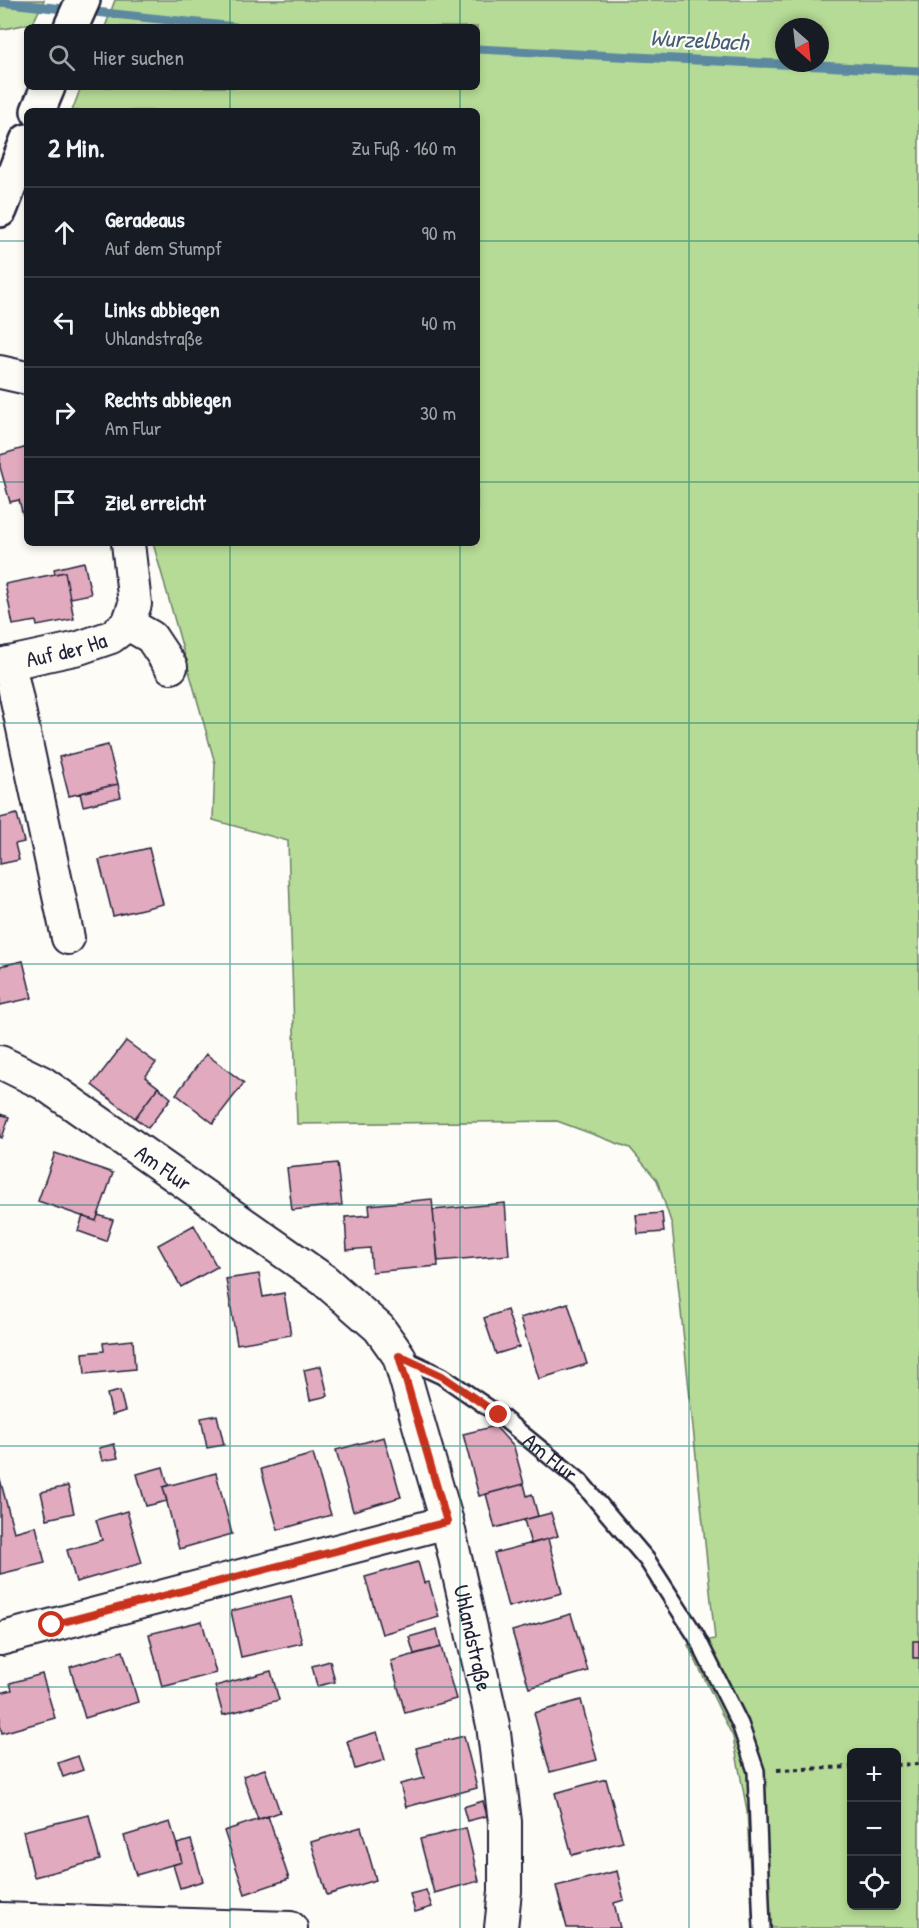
<!DOCTYPE html>
<html lang="de">
<head>
<meta charset="utf-8">
<style>
  :root { --surface:#171b24; --page:#242831; --text:#f1f3f6; --muted:#9ea1a6; --line:#363941 }
  body { margin:0; font-family:"Patrick Hand",sans-serif; background:var(--page); color:var(--text) }
  .controls { position:absolute; right:18px; bottom:18px; display:grid; overflow:hidden; border-radius:9px; box-shadow:0 3px 9px #0003 }
  .controls button { width:54px; height:54px; display:grid; place-items:center; padding:0; border:0; border-bottom:2px solid var(--line); background:var(--surface); color:var(--text); font:30px sans-serif }
  .compass { position:absolute; left:775px; top:18px; width:54px; height:54px; border-radius:50%; background:var(--surface); box-shadow:0 3px 9px #0003; rotate:153deg }
  .stop { position:absolute; width:18px; height:18px; margin:-14px; border:4px solid #c8321e; border-radius:50%; background:#fff }
  .stop.end { background:#c8321e; border-color:#fff; box-shadow:0 2px 6px #0008 }
  .list { margin:0; padding:0; list-style:none }
  h2 { display:flex; justify-content:space-between; align-items:center; height:78px; margin:0; padding:0 24px; font-size:26px }
  h2 small { font-size:20px; font-weight:400; color:var(--muted) }
  .list li { display:grid; grid-template-columns:39px 1fr auto; gap:18px; align-items:center; box-sizing:border-box; height:90px; padding:0 24px; border-top:2px solid var(--line) }
  .list b { display:block; font-size:22px; white-space:nowrap }
  .list p { margin:0; font-size:20px; white-space:nowrap; color:var(--muted) }
  .list em { font-size:20px; font-style:normal; color:var(--muted) }
  .icon { flex:none; width:33px; height:33px; fill:none; stroke:currentColor; stroke-width:2; stroke-linecap:round; stroke-linejoin:round }
  .map { position:relative; flex:none; width:919px; height:1928px; overflow:hidden }
  .search { position:absolute; background:var(--surface); box-shadow:0 3px 9px #0003; left:24px; top:24px; width:456px; height:66px; display:flex; align-items:center; gap:15px; box-sizing:border-box; padding:0 21px; border-radius:9px; color:var(--muted); font-size:22px }
  .panel { position:absolute; background:var(--surface); box-shadow:0 3px 9px #0003; left:24px; top:108px; width:456px; height:438px; border-radius:9px }
  .map>svg:first-child { display:block }
  .green { fill:#b6db96; stroke:#6c7e68; stroke-width:1.5; fill-rule:evenodd }
  .lines { fill:none; stroke-linecap:round; stroke-linejoin:round }
  .stream { stroke:#5c89a0; stroke-width:9 }
  .building { fill:#e1aabf; stroke:#22223b; stroke-width:1.5 }
  .lane-casing { stroke:#22223b; stroke-width:20 }
  .street-casing { stroke:#22223b; stroke-width:36 }
  .secondary-casing { stroke:#22223b; stroke-width:38 }
  .path { stroke:#22223b; stroke-width:4; stroke-dasharray:4.5 4.5; stroke-linecap:butt }
  .lane { stroke:#fdfcf7; stroke-width:15 }
  .street { stroke:#fdfcf7; stroke-width:32 }
  .secondary { stroke:#fdfcf7; stroke-width:33 }
  .route { stroke:#c8321e; stroke-width:8 }
  .grid { fill:none; stroke:#0f766e; stroke-width:1.5; stroke-opacity:0.55 }
  .labels { text-anchor:middle; stroke-width:4.5; stroke-linejoin:round; paint-order:stroke }
  .street-label { font-size:22px; fill:#22223b; stroke:#fdfcf7 }
  .water-label { font-size:24px; font-style:italic; fill:#445e76; stroke:#fdfcf7 }
</style>
</head>
<body>
<div class="map">
<svg width="919" height="1928" viewBox="0 0 919 1928">
  <rect width="100%" height="100%" fill="#fdfcf7"/>
  <filter id="ink" filterUnits="userSpaceOnUse"><feTurbulence type="fractalNoise" baseFrequency=".0167" numOctaves="2"/><feDisplacementMap in="SourceGraphic" scale="12" xChannelSelector="R" yChannelSelector="G"/><feConvolveMatrix kernelMatrix="1 2 1 2 8 2 1 2 1" color-interpolation-filters="sRGB"/></filter>
  <g filter="url(#ink)">
    <path class="green" d="M0,0H44L33,23L4,29H0Z
      M115,0H919V1928H753L747,1810L733,1737L688,1645L715,1639L672,1225L657,1180L630,1148L557,1121L297,1124L288,841L213,820L215,763L153,543H477V111H72L81,87H477V27H105ZM784,27H820V63H784ZM852,1752H896V1906H852Z"/>
    <g class="lines">
      <path class="stream" d="M0,2L72,10
        M86,11L235,27
        M477,49L919,71"/>
    </g>
    <path class="building" d="M27,447V514L23,515L19,500L10,502L0,467V455Z
      M84,562L91,594L70,598L65,572L55,574L54,569Z
      M65,572L74,619L37,626L36,621L13,625L5,584Z
      M108,745L118,784L69,796L59,757Z
      M118,784L121,797L83,806L80,793Z
      M17,814L24,842L15,844L19,860L0,864V818Z
      M149,848L163,904L113,916L99,860Z
      M23,961L32,998L0,1005V966Z
      M126,1041L156,1063L145,1077L158,1087L135,1118L92,1085Z
      M206,1054L244,1083L213,1123L176,1094Z
      M158,1087L171,1098L148,1128L135,1118Z
      M0,1114L9,1117L2,1138L0,1137Z
      M55,1153L113,1173L96,1221L38,1201Z
      M337,1163L342,1205L292,1210L287,1168Z
      M432,1199L438,1266L372,1272L370,1248L347,1250L345,1217L370,1215L369,1205Z
      M505,1203L509,1255L438,1261L433,1210Z
      M662,1213L664,1232L638,1234L636,1215Z
      M98,1215L113,1220L106,1241L78,1231L83,1216L96,1221Z
      M194,1225L217,1267L181,1287L158,1245Z
      M259,1274L263,1297L284,1293L291,1335L237,1344L226,1279Z
      M568,1303L587,1364L539,1379L520,1318Z
      M507,1310L519,1347L496,1354L484,1318Z
      M133,1340L135,1369L85,1374L83,1353L104,1351L103,1343Z
      M321,1366L328,1396L310,1400L304,1370Z
      M120,1391L125,1411L112,1415L107,1394Z
      M217,1415L224,1445L207,1448L201,1418Z
      M495,1426L514,1447L524,1484L479,1496L463,1434Z
      M384,1437L401,1497L353,1511L336,1450Z
      M114,1444L118,1458L102,1461L99,1448Z
      M313,1454L331,1515L278,1530L261,1469Z
      M163,1467L168,1485L163,1487L167,1501L146,1506L137,1474Z
      M216,1473L232,1534L179,1549L163,1487Z
      M0,1479L14,1532L36,1526L45,1563L0,1574Z
      M524,1484L527,1496L532,1494L538,1516L495,1528L486,1494Z
      M68,1486L74,1513L47,1519L41,1492Z
      M127,1511L142,1563L76,1582L67,1550L102,1540L96,1520Z
      M551,1513L558,1536L531,1544L524,1520Z
      M548,1539L562,1593L508,1607L494,1553Z
      M418,1562L424,1583L429,1582L439,1617L382,1634L365,1577Z
      M291,1596L302,1643L241,1657L231,1611Z
      M571,1614L588,1671L529,1688L512,1631Z
      M202,1621L216,1673L162,1687L149,1634Z
      M437,1629L441,1647L414,1654L409,1637Z
      M913,1641H919V1658H913Z
      M441,1647L456,1699L405,1713L391,1661Z
      M123,1651L138,1702L85,1718L70,1667Z
      M330,1661L335,1682L317,1686L312,1666Z
      M271,1671L279,1700L223,1715L215,1686Z
      M42,1674L55,1718L2,1733L0,1725V1693L12,1690L10,1683Z
      M581,1700L597,1760L550,1772L534,1713Z
      M377,1732L385,1760L355,1769L347,1741Z
      M464,1736L477,1788L406,1807L400,1784L424,1778L416,1748Z
      M78,1756L83,1770L63,1777L58,1763Z
      M265,1769L280,1812L258,1820L243,1776Z
      M606,1779L623,1842L572,1855L555,1793Z
      M483,1801L487,1816L467,1821L463,1807Z
      M89,1815L100,1860L34,1877L23,1831Z
      M268,1816L289,1879L245,1894L224,1831Z
      M170,1822L182,1862L136,1875L124,1836Z
      M361,1827L376,1880L327,1895L311,1842Z
      M466,1828L479,1881L434,1893L420,1839Z
      M191,1840L203,1881L180,1888L173,1865L182,1862L177,1844Z
      M617,1871L624,1900L614,1903L620,1928H567L556,1886Z
      M426,1890L432,1907L415,1912L410,1894Z"/>
    <g class="lines">
      <g class="lane-casing">
        <g id="lane">
          <path id="s1" d="M399,1356L442,1376L499,1415L580,1481L647,1560L696,1636L740,1724L756,1771L762,1928"/>
        </g>
      </g>
      <g class="street-casing">
        <g id="street">
          <path d="M0,372L27,378"/>
          <path d="M128,624L151,637L171,667"/>
          <path d="M9,663L68,938"/>
          <path id="s2" d="M0,665L79,648L111,637L128,624L135,604L128,543"/>
          <path id="s3" d="M0,1062L43,1083L324,1280L379,1328L399,1356L447,1522L493,1725L505,1822V1891L501,1928"/>
          <path d="M0,1639L447,1522"/>
          <path d="M0,1919L291,1928"/>
        </g>
      </g>
      <g class="secondary-casing">
        <path id="secondary" d="M71,27L83,0
          M38,111L48,87
          M0,210L27,141"/>
      </g>
      <path class="path" d="M896,1765L919,1764
        M777,1770L852,1767"/>
      <use href="#lane" class="lane"/>
      <use href="#street" class="street"/>
      <use href="#secondary" class="secondary"/>
    </g>
  </g>
  <g class="lines" filter="url(#ink)">
    <path class="route" d="M52,1625L447,1522L399,1356L442,1376L499,1415"/>
  </g>
  <path class="grid" d="M230,0V27M460,0V27M689,0V1928M230,87V111M460,87V111M0,241H27M477,241H919M0,482H27M477,482H919M230,543V1928M460,543V1928M0,723H919M0,964H919M0,1205H919M0,1446H919M0,1687H919"/>
  <g class="labels">
    <g class="street-label">
      <text dy="8" stroke="none"><textPath href="#s2" startOffset="68">Auf der Ha</textPath></text>
      <text dy="8" stroke="none"><textPath href="#s3" startOffset="195">Am Flur</textPath></text>
      <text dy="8" stroke="none"><textPath href="#s1" startOffset="183">Am Flur</textPath></text>
      <text dy="8" stroke="none"><textPath href="#s3" startOffset="790">Uhlandstraße</textPath></text>
    </g>
    <g class="water-label">
      <text transform="translate(699 40) rotate(3)" y="8">Wurzelbach</text>
    </g>
  </g>
</svg>
<div class="controls">
<button>+</button>
<button>−</button>
<button><svg class="icon" aria-label="locate" viewBox="0 0 24 24"><circle cx="12" cy="12" r="6"/><path d="M12 2v4M12 18v4M2 12h4M18 12h4"/></svg></button>
</div>
<svg class="compass" viewBox="-18 -18 36 36"><path d="M0-13l5 13h-10z" fill="#e53935"/><path d="M0 13l5-13h-10z" fill="#9ea1a6"/></svg>
<div class="stop" style="left:52px;top:1625px"></div>
<div class="stop end" style="left:499px;top:1415px"></div>
<div class="search"><svg class="icon" aria-label="search" viewBox="0 0 24 24"><circle cx="10" cy="10" r="6"/><path d="M15 15l6 6"/></svg>Hier suchen</div>
<section class="panel">
<h2>2 Min.<small>Zu Fuß · 160 m</small></h2>
<ul class="list">
<li><svg class="icon" aria-label="ahead" viewBox="0 0 24 24"><path d="M12 20V5M6 11l6-6 6 6"/></svg><div><b>Geradeaus</b><p>Auf dem Stumpf</p></div><em>90 m</em></li>
<li><svg class="icon" aria-label="left" viewBox="0 0 24 24"><path d="M17 20v-9H6M10 6l-5 5 5 5"/></svg><div><b>Links abbiegen</b><p>Uhlandstraße</p></div><em>40 m</em></li>
<li><svg class="icon" aria-label="right" viewBox="0 0 24 24"><path d="M7 20v-9h11M14 6l5 5-5 5"/></svg><div><b>Rechts abbiegen</b><p>Am Flur</p></div><em>30 m</em></li>
<li><svg class="icon" aria-label="arrive" viewBox="0 0 24 24"><path d="M6 21V4h12l-3 4 3 4H6"/></svg><div><b>Ziel erreicht</b></div></li>
</ul>
</section>
</div>
</body>
</html>
